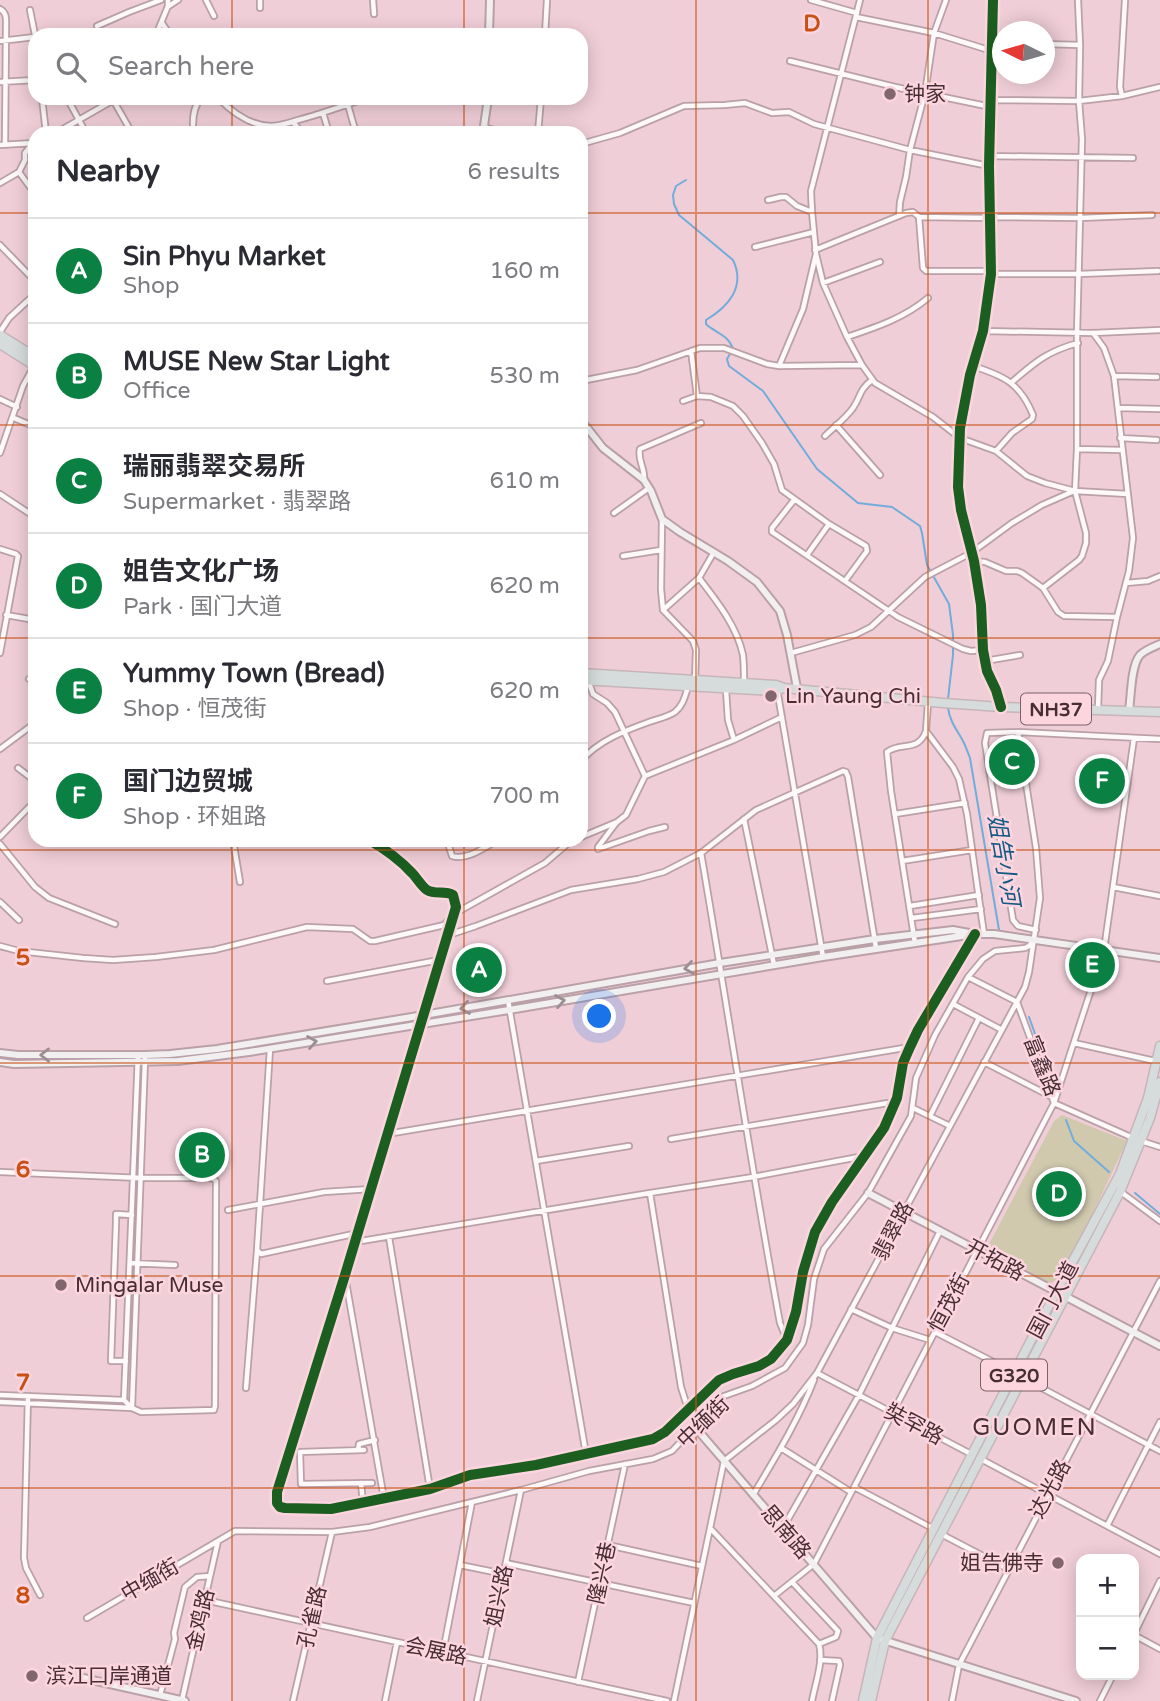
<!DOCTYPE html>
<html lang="en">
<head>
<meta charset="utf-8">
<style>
  :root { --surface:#fff; --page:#f2f2f3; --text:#2b2b33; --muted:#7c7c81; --line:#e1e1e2; --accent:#0b8043 }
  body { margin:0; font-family:"Varela Round","Noto Sans SC",sans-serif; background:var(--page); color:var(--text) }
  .controls { position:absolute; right:21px; bottom:21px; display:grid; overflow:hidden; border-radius:14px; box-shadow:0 4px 18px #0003 }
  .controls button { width:63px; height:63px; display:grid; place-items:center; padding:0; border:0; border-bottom:2px solid var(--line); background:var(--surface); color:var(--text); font:35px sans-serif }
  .compass { position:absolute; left:992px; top:21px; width:63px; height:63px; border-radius:50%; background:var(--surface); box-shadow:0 4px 18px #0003; rotate:275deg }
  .you { position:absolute; left:600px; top:1017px; width:24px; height:24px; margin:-18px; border:5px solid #fff; border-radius:50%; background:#1a73e8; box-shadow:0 0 0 10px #1a73e833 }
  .badge { display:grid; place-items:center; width:46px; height:46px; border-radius:50%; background:var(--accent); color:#fff; font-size:23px; font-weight:700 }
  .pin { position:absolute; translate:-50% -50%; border:4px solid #fff; box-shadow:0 2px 7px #0006 }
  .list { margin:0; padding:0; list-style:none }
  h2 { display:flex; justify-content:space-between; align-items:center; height:91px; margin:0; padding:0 28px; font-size:30px }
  h2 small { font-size:23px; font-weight:400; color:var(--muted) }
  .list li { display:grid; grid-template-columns:46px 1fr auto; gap:21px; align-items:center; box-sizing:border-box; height:105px; padding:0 28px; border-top:2px solid var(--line) }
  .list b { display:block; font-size:26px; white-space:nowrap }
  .list p { margin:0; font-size:23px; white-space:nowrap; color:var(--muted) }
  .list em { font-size:23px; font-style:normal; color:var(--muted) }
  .icon { flex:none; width:38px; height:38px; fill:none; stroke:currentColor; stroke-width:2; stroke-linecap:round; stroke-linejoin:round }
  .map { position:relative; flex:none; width:1160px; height:1701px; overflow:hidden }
  .search { position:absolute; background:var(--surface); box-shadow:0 4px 18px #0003; left:28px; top:28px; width:560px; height:77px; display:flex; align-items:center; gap:18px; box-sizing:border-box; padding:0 24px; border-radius:21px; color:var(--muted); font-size:26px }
  .panel { position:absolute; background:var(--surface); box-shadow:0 4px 18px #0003; left:28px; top:126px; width:560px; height:721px; border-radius:21px }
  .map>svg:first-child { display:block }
  .green { fill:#d0c9ae }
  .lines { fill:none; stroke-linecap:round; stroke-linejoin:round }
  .stream { stroke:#72acda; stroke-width:2 }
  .street-casing { stroke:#baa0a7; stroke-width:8 }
  .secondary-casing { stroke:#baa0a7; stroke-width:10 }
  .highway-casing { stroke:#c6b5b9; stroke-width:11 }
  .street { stroke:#fdf8f9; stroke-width:4.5 }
  .secondary { stroke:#f1eff0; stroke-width:6 }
  .highway { stroke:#d6dcdc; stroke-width:8 }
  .cycleway-casing { stroke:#fcd5df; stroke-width:15 }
  .cycleway { stroke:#1b5e20; stroke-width:10 }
  .oneway { stroke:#9c8e92 }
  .grid { fill:none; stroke:#c85014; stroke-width:2; stroke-opacity:0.55 }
  .poi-dot { fill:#82666e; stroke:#fcd5df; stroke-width:2.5 }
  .labels { text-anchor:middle; stroke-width:5; stroke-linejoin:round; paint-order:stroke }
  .shield { fill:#fcd5df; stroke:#7d6068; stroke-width:2 }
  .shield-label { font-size:19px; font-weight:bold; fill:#472e35 }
  .poi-label { font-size:21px; fill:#472e35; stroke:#fcd5df; text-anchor:start }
  .street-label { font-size:21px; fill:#472e35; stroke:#fcd5df }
  .water-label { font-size:23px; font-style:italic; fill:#145a84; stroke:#fcd5df }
  .quarter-label { font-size:24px; letter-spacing:2px; fill:#472e35; stroke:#fcd5df }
  .grid-label { font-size:23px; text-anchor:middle; font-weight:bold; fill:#c85014; stroke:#fcd5df; stroke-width:5; stroke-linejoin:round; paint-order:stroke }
</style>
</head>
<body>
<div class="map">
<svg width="1160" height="1701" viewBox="0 0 1160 1701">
  <rect width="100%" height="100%" fill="#f0ced7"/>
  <path class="green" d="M1062,1115L1127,1141L1063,1276L1049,1284L988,1246L1054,1121Z"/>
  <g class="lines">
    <path class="stream" d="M686,180L676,186L673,195L674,204L679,215L733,260C746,287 728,307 706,320V324C715,333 728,334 733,349
      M730,354L727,359L729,366L763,391L817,469L858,503L892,507L920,526L922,533L927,565L949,604L953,635V655L948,699
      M948,708C950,722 957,730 963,741C966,747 968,753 970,758L999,930
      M1029,1017L1052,1081
      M1066,1120L1074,1141L1109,1172
      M1135,1193L1160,1214"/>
    <g class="street-casing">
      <path id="street" d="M206,0L214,16
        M373,0L374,14
        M811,0L857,13
        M993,0L989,166L991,274L983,331L970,375L960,428L958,487L961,510L974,561L981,605L983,650L987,671L996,690L1001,706
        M169,6L178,0
        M260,8V0
        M0,9C7,13 6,19 6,26L5,144
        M30,10L35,35
        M856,17L934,33L992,51
        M162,23L170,35
        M97,26L129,12L161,0
        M71,35L75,33
        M156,35L168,6V0
        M545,35L547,0
        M0,41L35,37
        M1044,44L1080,45
        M992,46H1002
        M790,61L895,87L991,107
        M0,82L35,80
        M1122,96L1120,87L1125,0
        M42,98L46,133
        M67,98L86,133
        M112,98L132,133
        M218,98C231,111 251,126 271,126C279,126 289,123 298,120C321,114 343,106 366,98
        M991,100L1079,101L1122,96L1160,87
        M348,105L356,133
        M323,113L329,133
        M293,122L302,133
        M193,125C193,115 194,106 201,98
        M484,127L505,133
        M56,133L117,98
        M538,133L541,98
        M581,144L620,133L684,106L725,105L745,103L772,113L789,112L814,124L910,150L989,166
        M0,145L34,143
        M990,156L1133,158
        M19,172L35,194
        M0,183L19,172L25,160V153L33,143
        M768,200L781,197H786L797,206L812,212
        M899,216L900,202L906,177L910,150L925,93L934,33L946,0
        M919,217L923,268L926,271H991
        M990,217L1080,218L1152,215
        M0,245L35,281
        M755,247L814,232
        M815,250L906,213L913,212L919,217L990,218
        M816,254L823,283L847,337L862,365L875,383L933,417L960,438L996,451L1027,476L1045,483L1075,491L1128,494
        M991,274H1079L1158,271
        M823,283L880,262
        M983,331L1093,333L1160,330
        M0,332L9,318L35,294
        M1093,333L1104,348L1114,376L1133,538L1129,571L1117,617L1108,661L1099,680L1098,709
        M847,337C877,327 904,318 928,298
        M691,351L697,396
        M779,366L803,309L816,254L812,212L811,191L860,0
        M973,366C1004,376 1020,383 1033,415L1032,419L1012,433L996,451
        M1114,376L1157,377
        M581,381L637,370L700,348H724L767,364L779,366L862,365
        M1012,382C1035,362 1048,351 1078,343
        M0,399L17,407
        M683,401L697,396L711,397L733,406L743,416L762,443L774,464L782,490L829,524L866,546L867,551L845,581
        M1118,408L1160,409
        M14,418L35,427
        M836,425L880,475
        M825,436C834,427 846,418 853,408C862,395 858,391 872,380
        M1120,438L1157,440
        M1077,449L1122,450
        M0,453L23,386L34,366
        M644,479C645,468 637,459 640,449L701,423
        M0,494L35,517
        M794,500L772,528V532L898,617L963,649L971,651L983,650
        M614,513L649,488
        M662,520L661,589L663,610L693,641L696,650L695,681
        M0,549L16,554L18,556L0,653
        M807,555L829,524
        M623,556L661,550
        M974,561L985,562L1006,571H1017L1022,573L1043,588L1058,612L1064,616L1117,617
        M699,578C716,600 737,626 743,655C744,663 744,673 744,682
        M1126,583L1148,581L1160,576
        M1043,588L1079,560L1082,556L1086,543V533L1075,491L1077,449V333L1082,139L1079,101L1080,45L1078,0
        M663,610L699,578L714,552
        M6,615L35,620
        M791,653L855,635L871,627L925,577L971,553L1012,523L1042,505L1074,491
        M985,661L1020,655
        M29,679L35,677
        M588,680L593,694L607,703L615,712L645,776
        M777,689L823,957
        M726,690L728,720L734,740
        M928,703L926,731L953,767L959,779L967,814L984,934
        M0,749L35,723
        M581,761C598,741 624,731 649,722C657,719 668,717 675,712C683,706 685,696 688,687
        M18,768L35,781
        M895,814L965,803
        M744,819L774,965
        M616,823L598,847V849L649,831L665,827
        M0,837L35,801
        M581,837L617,822L626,815L645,776L734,740L782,717
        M233,840L240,882
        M369,840C385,849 400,860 412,873C417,878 422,887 427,890C435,895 445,890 453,895L456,907L345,1275L277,1492V1503L280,1507L285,1508L331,1509L430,1489L470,1475L536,1465L653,1439L665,1432L719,1380L733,1374L759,1366L771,1359L787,1340L796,1312L803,1272L815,1232L832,1202L884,1128L897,1098L903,1063L910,1047L918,1030L975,934
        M447,840L452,856C467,861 485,847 498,840
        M0,844L35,887L49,898L115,924
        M701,853C728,1010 751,1167 780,1323L787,1340
        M902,861L972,850
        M1113,887L1160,896
        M0,902L19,920
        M910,906L979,895
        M912,918L981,909
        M1036,930L1018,926L1013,920L985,743L987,733L1018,732L1160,739
        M446,936L476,926L571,890L638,879L664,872L701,853L756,810L843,771L846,772L848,777L876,948
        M915,943L891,791L887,752C901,741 918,753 926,731
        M0,946L19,951L83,958L113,960L156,957L214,950L307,927L353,929L370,941H375L440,926L444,925L454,914L545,863L572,840
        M968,977L1017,1002L1054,1103L1133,1138
        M327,981L439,960
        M508,1000L586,1454
        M953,1004L1002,1030
        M1074,1043L1155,1061
        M270,1049L257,1250L261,1254L358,1233
        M984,1062L1052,1097
        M913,1108L950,1126
        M930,1116L979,1018
        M387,1134L910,1047
        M671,1139L894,1102
        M1141,1141L1160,1147
        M536,1161L629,1146
        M0,1172L141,1178H212L216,1181L215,1406L214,1410L141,1412L132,1408L124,1400
        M1121,1192L1160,1221
        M650,1193L681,1387L688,1409
        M228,1210L324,1192L371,1189
        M389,1237L430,1489
        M355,1242L650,1193L753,1177L864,1156
        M130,1263L175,1265
        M345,1276L384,1499
        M113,1291L129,1292
        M851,1309L892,1328L930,1340
        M935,1332L1015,1373
        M126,1361H111L116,1223V1214L132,1215
        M817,1373L971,1454
        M1023,1378L1160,1451
        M246,1388L257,1251
        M0,1395L124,1400L138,1055
        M28,1396L24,1558L26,1568L40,1595
        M0,1402L132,1408L145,1059
        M781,1448L851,1492
        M358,1450L359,1444L375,1440
        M364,1450L300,1452L301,1484L372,1483
        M979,1458L1160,1554
        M361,1483L363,1503
        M854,1487L934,1529
        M753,1495C775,1458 798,1421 814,1380
        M1107,1526L1160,1422
        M710,1528L819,1644C824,1661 815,1684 812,1701
        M783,1528L859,1395L940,1231
        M941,1534L1008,1569
        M608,1545L702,1566
        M506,1563L694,1603
        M460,1565L504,1574
        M792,1582L838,1631L836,1637L819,1644
        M774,1596L814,1564L1054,1103L1104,950L1134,738
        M205,1600L667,1701
        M87,1618L235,1531L332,1532L370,1527L521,1490L589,1471L653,1459L672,1451L724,1396L752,1386L785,1368L803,1343L808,1325L814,1279L824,1249L868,1193L911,1116L916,1078L935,1035L968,977L983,959L995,951L1025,948L1029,946L1034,940
        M1134,1634L1160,1581
        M1134,1635L1160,1649
        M443,1652L472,1502
        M820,1660L839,1661L840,1665L832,1701
        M578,1682L625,1464
        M160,1695L175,1639L174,1633L185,1587L197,1577L210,1576
        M182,1700L218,1541
        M293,1701L332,1532
        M385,1701L397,1642
        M477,1701L521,1490
        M674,1701L724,1461L776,1420L793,1404L817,1373L1025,987L1029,972L1040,898L1036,848L1018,732
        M952,1701L959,1665L1160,1281
        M1100,1701L1113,1675"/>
    </g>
    <g class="secondary-casing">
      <path id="secondary" d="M489,35L490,0
        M483,133L488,98
        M581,420L603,448L644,480L651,491L662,519L680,532L728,561L757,582L780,611L787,635L797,688
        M1129,711C1131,697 1131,665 1140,655C1145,650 1153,647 1160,644
        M0,1053L18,1055H145L170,1054L217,1049L424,1015L720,963L875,939L953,930L969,933
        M0,1062L14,1064L178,1061L249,1052L509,1010L823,957L975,934H994L1160,958
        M868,1193L1160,1346
        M695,1427L877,1638L1076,1701
        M83,1678L185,1701"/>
    </g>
    <g class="highway-casing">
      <path id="highway" d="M0,335L35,357
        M0,344L35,366
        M581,673L776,685L784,688L943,703L1001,707L1160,712
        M581,680L774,691L784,688
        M863,1701L877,1638L1056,1292L1120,1174L1148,1098L1160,1046
        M871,1701L885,1641L1120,1192L1150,1118L1160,1082"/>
    </g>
    <use href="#street" class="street"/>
    <use href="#secondary" class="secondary"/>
    <use href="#highway" class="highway"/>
    <g class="cycleway-casing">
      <path id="cycleway" d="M993,0L989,166L991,274L983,331L970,375L960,428L958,487L961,510L974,561L981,605L983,650L987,671L996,690L1001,707
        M369,840C385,849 400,860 412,873C417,878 422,887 427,890C435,895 445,890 453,895L456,907L345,1275L277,1492V1503L280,1507L285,1508L331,1509L430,1489L470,1475L536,1465L653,1439L665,1432L719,1380L733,1374L759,1366L771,1359L787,1340L796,1312L803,1272L815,1232L832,1202L884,1128L897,1098L903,1063L910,1047L918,1030L975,934"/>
    </g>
    <use href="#cycleway" class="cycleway"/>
  </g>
  <defs><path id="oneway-chevron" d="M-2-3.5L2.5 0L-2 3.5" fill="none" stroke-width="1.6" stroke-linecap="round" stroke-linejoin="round" transform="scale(1.75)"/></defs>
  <g class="oneway">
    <use href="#oneway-chevron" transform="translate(689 968) rotate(170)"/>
    <use href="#oneway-chevron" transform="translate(560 1001) rotate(-10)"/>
    <use href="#oneway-chevron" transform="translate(465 1008) rotate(170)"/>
    <use href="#oneway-chevron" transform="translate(312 1042) rotate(-9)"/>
    <use href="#oneway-chevron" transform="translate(45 1055) rotate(180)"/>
  </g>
  <path class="grid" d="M232,0V35M464,0V35M696,0V1701M928,0V1701M232,98V133M464,98V133M0,213H35M581,213H1160M0,425H35M581,425H1160M0,638H35M581,638H1160M232,840V1701M464,840V1701M0,850H1160M0,1063H1160M0,1276H1160M0,1488H1160"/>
  <g class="poi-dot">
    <circle cx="890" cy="94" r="7"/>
    <circle cx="771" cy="696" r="7"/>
    <circle cx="61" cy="1285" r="7"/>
    <circle cx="1058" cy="1563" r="7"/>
    <circle cx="32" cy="1676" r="7"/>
  </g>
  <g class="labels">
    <g class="shield">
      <rect x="1021" y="693.5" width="70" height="31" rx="5"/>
      <rect x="981" y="1359.5" width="66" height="31" rx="5"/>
    </g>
    <g class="shield-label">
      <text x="1056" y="716">NH37</text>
      <text x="1014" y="1382">G320</text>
    </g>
    <g class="poi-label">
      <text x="904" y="101">钟家</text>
      <text x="785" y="703">Lin Yaung Chi</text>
      <text x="75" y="1292">Mingalar Muse</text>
      <text x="1044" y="1570" text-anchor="end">姐告佛寺</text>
      <text x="46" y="1683">滨江口岸通道</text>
    </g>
    <g class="street-label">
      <text transform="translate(1042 1066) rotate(68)" y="7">富鑫路</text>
      <text transform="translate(893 1231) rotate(-62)" y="7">翡翠路</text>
      <text transform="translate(995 1260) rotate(28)" y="7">开拓路</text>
      <text transform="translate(1053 1300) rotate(-62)" y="7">国门大道</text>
      <text transform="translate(949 1303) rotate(-62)" y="7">恒茂街</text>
      <text transform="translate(703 1422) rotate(-44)" y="7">中缅街</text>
      <text transform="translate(914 1424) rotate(28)" y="7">奘罕路</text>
      <text transform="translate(1050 1489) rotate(-62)" y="7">达光路</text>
      <text transform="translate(786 1532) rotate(49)" y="7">思南路</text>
      <text transform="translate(602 1573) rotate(-78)" y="7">隆兴巷</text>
      <text transform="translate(150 1580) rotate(-30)" y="7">中缅街</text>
      <text transform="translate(499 1596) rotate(-78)" y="7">姐兴路</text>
      <text transform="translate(312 1617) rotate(-77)" y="7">孔雀路</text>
      <text transform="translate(200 1620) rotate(-77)" y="7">金鸡路</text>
      <text transform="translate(436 1651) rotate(12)" y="7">会展路</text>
    </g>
    <g class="water-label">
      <text transform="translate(1004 860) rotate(80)" y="8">姐告小河</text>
    </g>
    <g class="quarter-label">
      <text x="1035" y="1435">GUOMEN</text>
    </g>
  </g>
  <g class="grid-label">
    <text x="812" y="31">D</text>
    <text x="23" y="965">5</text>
    <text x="23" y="1177">6</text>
    <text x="23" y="1390">7</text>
    <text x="23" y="1603">8</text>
  </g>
</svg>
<div class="controls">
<button>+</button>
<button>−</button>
</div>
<svg class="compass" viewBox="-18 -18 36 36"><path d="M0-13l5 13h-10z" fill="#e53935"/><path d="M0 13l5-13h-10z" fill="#7c7c81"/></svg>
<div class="you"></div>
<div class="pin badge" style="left:479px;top:970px">A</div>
<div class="pin badge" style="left:202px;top:1155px">B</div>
<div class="pin badge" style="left:1012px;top:762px">C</div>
<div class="pin badge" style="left:1059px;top:1194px">D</div>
<div class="pin badge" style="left:1092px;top:965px">E</div>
<div class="pin badge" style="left:1102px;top:781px">F</div>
<div class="search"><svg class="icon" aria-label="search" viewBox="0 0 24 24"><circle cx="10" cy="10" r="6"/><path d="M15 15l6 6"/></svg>Search here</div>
<section class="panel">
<h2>Nearby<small>6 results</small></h2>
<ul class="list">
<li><span class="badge">A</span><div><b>Sin Phyu Market</b><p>Shop</p></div><em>160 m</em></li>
<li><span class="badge">B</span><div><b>MUSE New Star Light</b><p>Office</p></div><em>530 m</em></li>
<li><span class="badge">C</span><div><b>瑞丽翡翠交易所</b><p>Supermarket · 翡翠路</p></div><em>610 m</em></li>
<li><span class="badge">D</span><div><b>姐告文化广场</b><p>Park · 国门大道</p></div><em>620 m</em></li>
<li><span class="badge">E</span><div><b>Yummy Town (Bread)</b><p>Shop · 恒茂街</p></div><em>620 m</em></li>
<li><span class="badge">F</span><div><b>国门边贸城</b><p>Shop · 环姐路</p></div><em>700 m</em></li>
</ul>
</section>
</div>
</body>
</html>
